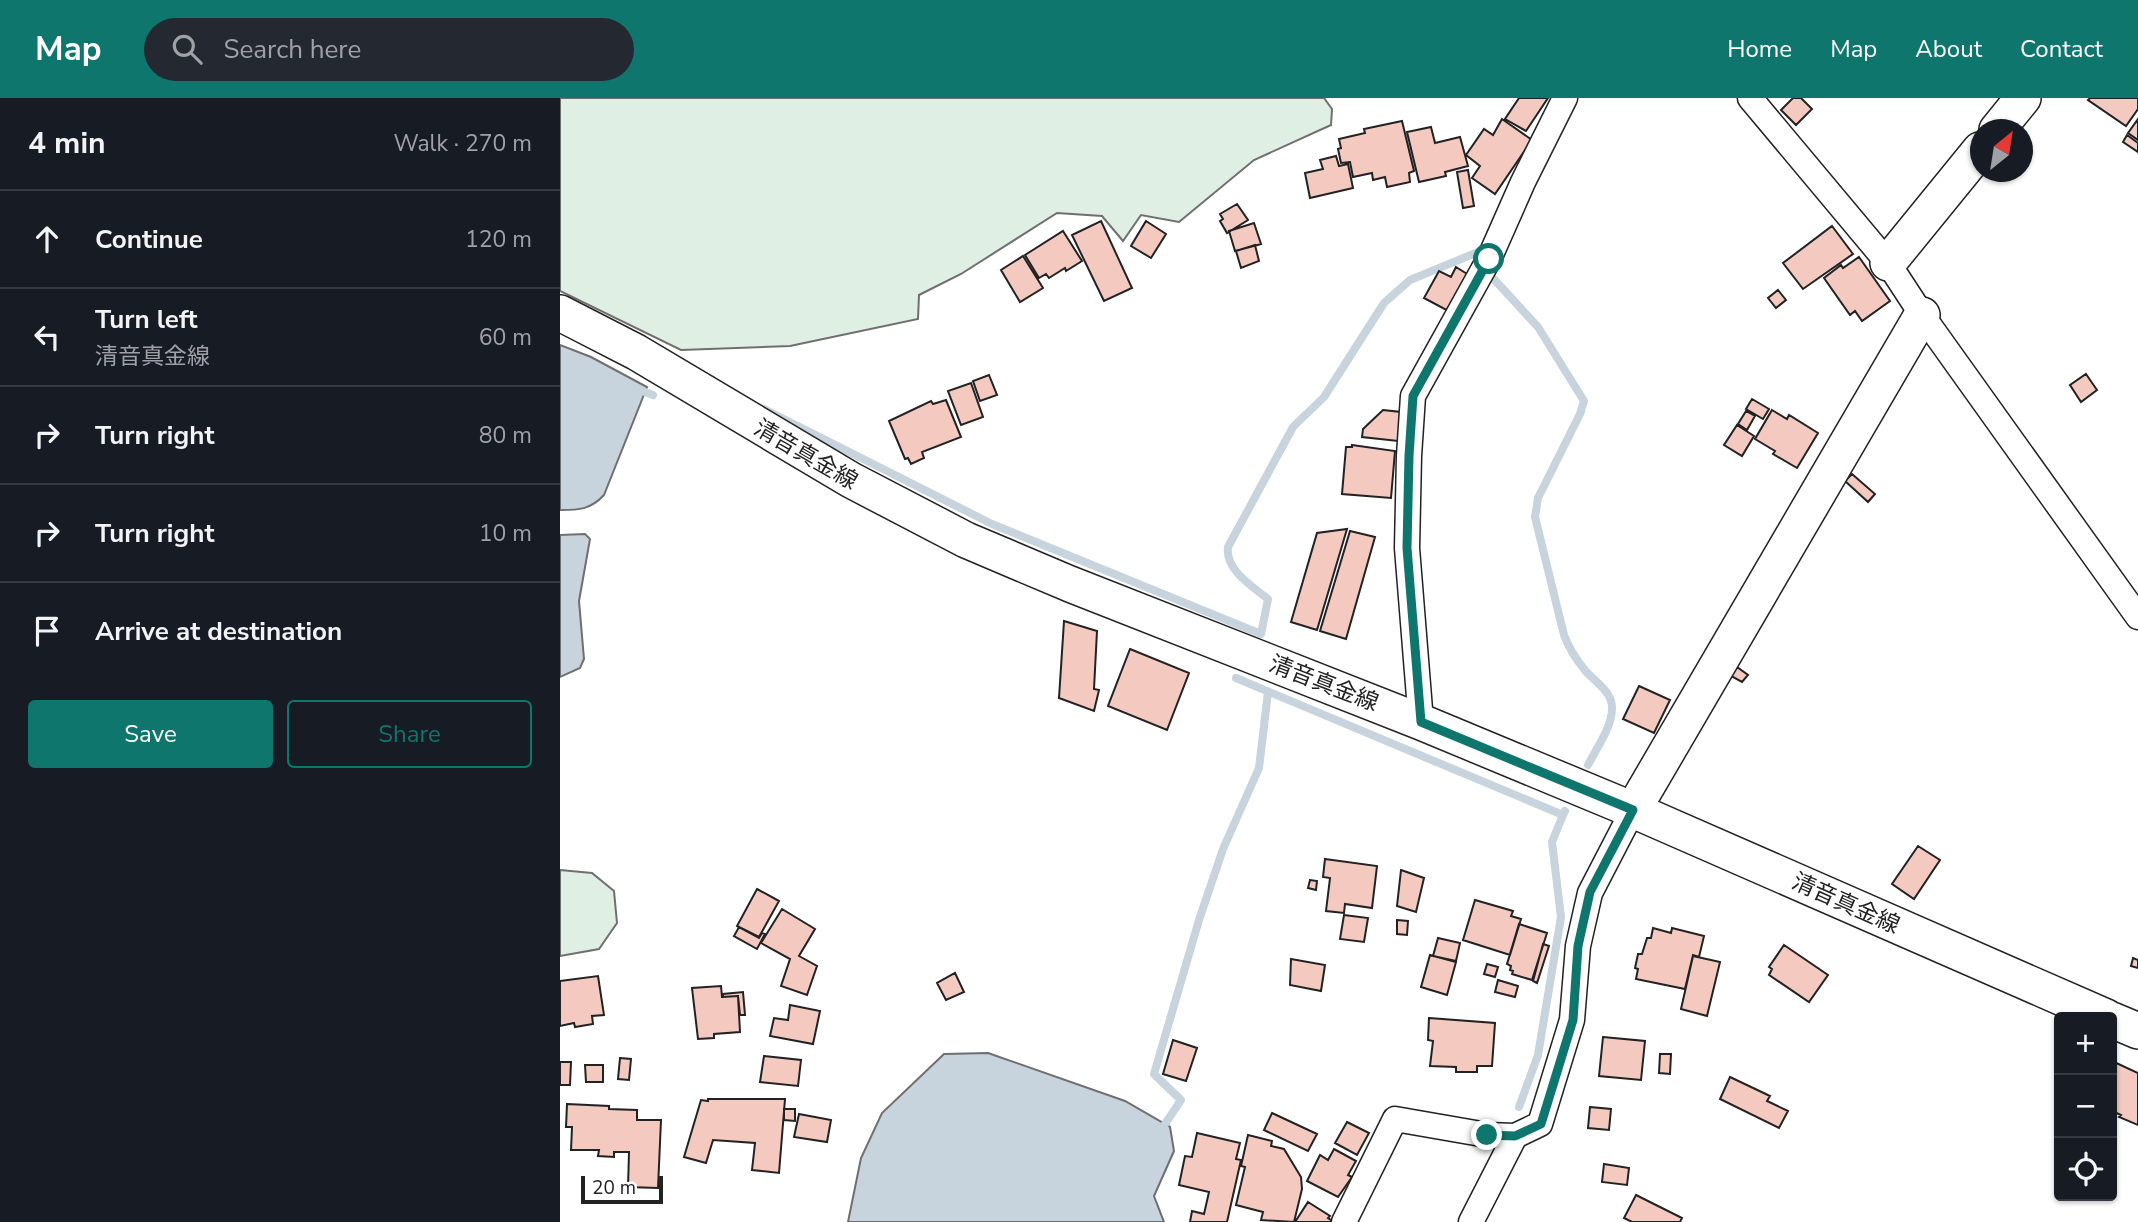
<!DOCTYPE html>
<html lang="en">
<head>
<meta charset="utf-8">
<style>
  :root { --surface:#171b24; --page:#242831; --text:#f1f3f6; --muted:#9ea1a6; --line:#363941; --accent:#0f766e }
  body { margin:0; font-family:"Nunito Sans","Noto Sans JP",sans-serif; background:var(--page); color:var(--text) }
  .controls { position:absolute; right:21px; bottom:21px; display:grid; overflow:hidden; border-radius:7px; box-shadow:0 2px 5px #0004 }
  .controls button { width:63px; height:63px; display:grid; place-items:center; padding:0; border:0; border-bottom:2px solid var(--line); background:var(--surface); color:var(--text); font:35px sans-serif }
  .compass { position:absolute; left:1410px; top:21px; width:63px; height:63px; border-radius:50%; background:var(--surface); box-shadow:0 2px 5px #0004; rotate:30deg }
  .scale { position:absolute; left:21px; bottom:18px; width:82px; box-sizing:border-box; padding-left:7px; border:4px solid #222; border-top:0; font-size:19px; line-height:24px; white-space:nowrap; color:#222; -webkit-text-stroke:5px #fff; paint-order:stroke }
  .stop { position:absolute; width:21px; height:21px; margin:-16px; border:5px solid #0f766e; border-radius:50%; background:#fff }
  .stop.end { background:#0f766e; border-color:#fff; box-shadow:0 2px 7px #0008 }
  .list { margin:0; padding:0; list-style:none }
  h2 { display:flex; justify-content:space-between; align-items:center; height:91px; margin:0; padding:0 28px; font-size:30px }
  h2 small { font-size:23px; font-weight:400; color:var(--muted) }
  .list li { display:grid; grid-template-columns:46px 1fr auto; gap:21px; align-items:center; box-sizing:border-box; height:98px; padding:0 28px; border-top:2px solid var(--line) }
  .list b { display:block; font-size:26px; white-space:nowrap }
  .list p { margin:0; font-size:23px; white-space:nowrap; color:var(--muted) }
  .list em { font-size:23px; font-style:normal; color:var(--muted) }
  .actions { display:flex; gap:14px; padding:21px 28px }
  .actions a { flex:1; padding:16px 0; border:2px solid var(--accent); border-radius:7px; text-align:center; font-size:24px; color:var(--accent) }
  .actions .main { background:var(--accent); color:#fff }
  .icon { flex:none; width:38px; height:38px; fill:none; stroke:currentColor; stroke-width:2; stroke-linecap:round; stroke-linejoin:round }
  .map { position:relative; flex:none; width:1578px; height:1124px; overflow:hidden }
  header { display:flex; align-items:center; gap:42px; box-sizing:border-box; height:98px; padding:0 35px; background:var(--accent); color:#fff }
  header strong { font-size:33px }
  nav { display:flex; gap:38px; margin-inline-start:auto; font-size:24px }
  .search { width:490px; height:63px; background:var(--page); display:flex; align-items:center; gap:18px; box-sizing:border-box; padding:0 24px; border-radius:38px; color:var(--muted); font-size:26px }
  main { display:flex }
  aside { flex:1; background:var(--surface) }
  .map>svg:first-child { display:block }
  .green { fill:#e0efe3; stroke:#6f6f6f; stroke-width:2 }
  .water { fill:#c7d3dd; stroke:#6f6f6f; stroke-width:2 }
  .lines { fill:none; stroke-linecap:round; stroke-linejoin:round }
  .stream { stroke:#c7d3dd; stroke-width:8 }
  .building { fill:#f3c9c0; stroke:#222; stroke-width:2 }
  .street-casing { stroke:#222; stroke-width:27 }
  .secondary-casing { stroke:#222; stroke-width:38 }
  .street { stroke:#fff; stroke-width:24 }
  .secondary { stroke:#fff; stroke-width:35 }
  .route { stroke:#0f766e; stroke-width:9 }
  .labels { text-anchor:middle; stroke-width:5; stroke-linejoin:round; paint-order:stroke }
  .street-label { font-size:23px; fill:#222; stroke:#fff }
</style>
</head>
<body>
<header>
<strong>Map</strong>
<div class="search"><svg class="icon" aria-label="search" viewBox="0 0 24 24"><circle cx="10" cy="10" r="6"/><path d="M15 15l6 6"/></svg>Search here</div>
<nav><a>Home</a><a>Map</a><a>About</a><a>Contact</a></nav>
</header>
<main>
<aside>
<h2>4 min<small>Walk · 270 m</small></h2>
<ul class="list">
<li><svg class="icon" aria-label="ahead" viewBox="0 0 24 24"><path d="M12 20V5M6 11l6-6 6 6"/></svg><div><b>Continue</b></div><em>120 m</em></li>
<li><svg class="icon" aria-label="left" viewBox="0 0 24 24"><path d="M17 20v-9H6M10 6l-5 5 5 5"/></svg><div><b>Turn left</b><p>清音真金線</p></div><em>60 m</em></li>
<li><svg class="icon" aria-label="right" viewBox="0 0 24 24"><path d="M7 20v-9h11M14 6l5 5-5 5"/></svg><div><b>Turn right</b></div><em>80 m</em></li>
<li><svg class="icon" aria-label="right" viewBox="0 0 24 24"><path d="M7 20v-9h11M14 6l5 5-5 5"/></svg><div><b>Turn right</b></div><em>10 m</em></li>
<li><svg class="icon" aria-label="arrive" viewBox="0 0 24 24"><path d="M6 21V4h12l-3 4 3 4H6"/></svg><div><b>Arrive at destination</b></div></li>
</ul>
<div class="actions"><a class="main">Save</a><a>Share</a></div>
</aside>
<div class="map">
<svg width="1578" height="1124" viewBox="0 0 1578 1124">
  <rect width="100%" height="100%" fill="#fff"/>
  <path class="green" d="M0,0H764L772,11L771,27L694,62L619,124L581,117L563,143L542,118L497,115L401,176L359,197L358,221L230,248L121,252L0,193Z
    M0,772L32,775L54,793L57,825L39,851L0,858Z"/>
  <path class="water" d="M0,247L31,259L87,289L44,397C30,412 19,412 0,412Z
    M25,436L30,441L19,503L24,561L20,570L0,579V437Z
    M428,955L565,1003L610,1029L614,1053L594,1098L604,1124H288L301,1060L322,1015L384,956Z"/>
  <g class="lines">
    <path class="stream" d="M931,178L978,229L1024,303L1020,316L978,400L975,419L1004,537C1009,550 1015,560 1024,571C1033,583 1053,593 1052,611C1052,629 1036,651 1028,667
      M77,291L93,297
      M204,311L432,426L701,536L708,501C692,488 665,472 668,449L733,329L764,299L824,205L850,182L918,154
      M676,580L1003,717L1005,713
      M959,1009L978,957L1001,819L992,744L1003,717
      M601,1032L621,1002L594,976L639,822L663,751L699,670L708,594"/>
  </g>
  <path class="building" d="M959,0H988L966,33L945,21Z
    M1233,0H1241L1252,11L1236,27L1221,12Z
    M1530,0H1578V11L1566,28L1528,2Z
    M942,21L972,42L935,96L912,80L920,68L906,57L924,31L933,37Z
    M1578,21V42L1568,35Z
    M842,23L854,73L849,75L850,84L827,89L825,79L813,82L812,75L793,79L790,64L781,65L778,51L781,50L779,41L805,35L804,31Z
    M871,29L875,45L900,39L908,68L885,74L886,78L859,84L847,34Z
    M1567,37L1578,45V54L1563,44Z
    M776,58L779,68L788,66L793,90L750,100L745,75L763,71L760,62Z
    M908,72L914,108L903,110L897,74Z
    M677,106L688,122L667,135L660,123L663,121L660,116Z
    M541,123L572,190L544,203L512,137Z
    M586,123L606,136L591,160L571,148Z
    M694,125L701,146L675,153L669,133Z
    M1272,128L1293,156L1243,191L1223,165Z
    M503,133L522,163L506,173L505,170L489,180L486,176L479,180L465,157Z
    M695,147L699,163L681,170L676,153Z
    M463,158L483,190L460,204L441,172Z
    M1299,159L1330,203L1302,223L1295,213L1290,217L1264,180L1281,167L1283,170Z
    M896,169L912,179L892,215L864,200L879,173L891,179Z
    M1218,192L1226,202L1216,210L1208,200Z
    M1526,276L1537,292L1521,304L1510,287Z
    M429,277L437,297L420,303L413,283Z
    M411,285L423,319L401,327L388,293Z
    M1192,301L1209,311L1203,321L1186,311Z
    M386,302L401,339L362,354L364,360L351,366L348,360L345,361L329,323L371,303L373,306Z
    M823,312L841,314L838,343L802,339L803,331Z
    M1212,312L1227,321L1229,317L1258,335L1237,370L1213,356L1215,353L1195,341Z
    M1186,313L1195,318L1187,332L1178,326Z
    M1177,327L1194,338L1182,358L1164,347Z
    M792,347L835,353L831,400L782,396L786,349H792Z
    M1292,376L1315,396L1308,404L1285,383Z
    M787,431L757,532L731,524L757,435Z
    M790,433L815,439L786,541L760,533Z
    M504,523L537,533L534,591L539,592L534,613L499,600Z
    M570,551L629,575L607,632L548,608Z
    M1177,569L1188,577L1182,584L1171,578Z
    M1079,588L1110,602L1094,635L1063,621Z
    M1358,748L1380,762L1354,801L1332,786Z
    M765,761L817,768L812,810L785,806L784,815L766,813L770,780L763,779Z
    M841,772L864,780L856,814L837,808Z
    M750,782L757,783L756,792L748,790Z
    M197,791L219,803L199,839L177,828Z
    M915,802L953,813L951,818L961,821L950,857L903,842Z
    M222,811L255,831L239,858L257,868L247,897L221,888L230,861L201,845Z
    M784,817L808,820L804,844L780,841Z
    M837,822L848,823L847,837L837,836Z
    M959,826L987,835L972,882L952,876L953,873L950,872L951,868L947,866Z
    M179,829L199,840L202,835L205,836L197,851L174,838Z
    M1093,830L1111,835L1112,830L1144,838L1139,859L1133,857L1125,891L1076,881L1078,871L1075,870L1078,856H1082L1087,840H1091Z
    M878,840L900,845L896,863L873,858Z
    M983,846L989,848L977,885L973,883Z
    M1224,847L1268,877L1249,904L1209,877L1212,871L1209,869Z
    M870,857L896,864L887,897L861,889Z
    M1133,858L1160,864L1147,918L1121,911Z
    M1573,860L1578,862V870L1571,868Z
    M731,861L765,867L761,893L730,887Z
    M927,866L938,869L935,879L924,876Z
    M395,875L404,894L386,902L377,885Z
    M38,878L44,917L32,918L33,926L15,929L14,925L0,928V883Z
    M938,882L958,888L955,899L935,894Z
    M161,888L162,899L178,898L180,934L154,936V940L138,941L132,890Z
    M183,894L185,917H180L178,898L163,899V896Z
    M230,907L260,913L253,946L210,938L214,920L228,922Z
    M869,920L935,925L932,968H917V974H896V969L870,968L873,943L868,942Z
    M1043,939L1085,943L1081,982L1039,978Z
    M613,942L637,950L626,983L603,976Z
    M1100,956H1111L1110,976L1099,975Z
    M204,958L241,962L238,988L200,984Z
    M60,960L71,961L69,982L58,981Z
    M1552,963L1578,975V1027L1559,1019L1561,1017L1552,1013Z
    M0,964H11L10,987H0Z
    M25,967H43V984H26Z
    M1170,979L1210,998L1207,1003L1228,1013L1219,1030L1160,1001Z
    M148,1001H225L219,1075L192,1072L195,1045L153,1042L146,1065L124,1059L141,1002L148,1003Z
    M7,1006L49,1008V1011L77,1012V1022H101L98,1090L68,1089L69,1054H54V1059L38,1058L39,1052H11L12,1029H6Z
    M1030,1009L1051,1011L1049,1032L1028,1030Z
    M224,1011H235V1023L224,1022Z
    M712,1015L757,1036L748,1053L704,1032Z
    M239,1016L271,1022L267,1044L234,1039Z
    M787,1024L809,1035L797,1057L775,1045Z
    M637,1035L680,1045L676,1061L681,1062L667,1124H630L632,1113L644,1116L649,1094L619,1087L625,1058L632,1059Z
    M688,1037L712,1043L711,1048L724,1051L741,1079L742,1091L734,1124L701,1122L703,1114L676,1107L685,1069L681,1068Z
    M774,1051L796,1063L788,1077L792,1079L778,1099L747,1083L760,1057L768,1062Z
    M1044,1066L1069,1070L1067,1087L1042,1084Z
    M1076,1097L1122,1120L1120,1124H1072L1064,1120Z
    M748,1104L770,1118L768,1120L774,1124H735Z"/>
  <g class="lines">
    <g class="street-casing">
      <path id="street" d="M1190,0L1328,165L1362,217L1578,519
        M861,624L847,450L849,358L853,298L929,161L963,84L1005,0
        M784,1124L835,1021L927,1037L955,1038L980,1026L1012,922L1018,848L1030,795L1073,712
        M911,1124L955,1038"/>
    </g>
    <g class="secondary-casing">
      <path id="secondary" d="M1437,32L1463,0
        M1328,165L1420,52
        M0,215L76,254L291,382L406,442L510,486L861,624L1073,712L1546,919
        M1073,712L1362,217
        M1552,922L1578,933"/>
    </g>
    <use href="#street" class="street"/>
    <use href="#secondary" class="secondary"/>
  </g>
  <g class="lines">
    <path class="route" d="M927,1037L955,1038L981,1026L1013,922L1018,848L1030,794L1073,712L861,624L847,450L849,358L853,298L929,161"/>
  </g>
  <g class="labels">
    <g class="street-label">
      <text transform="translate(246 356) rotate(30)" y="8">清音真金線</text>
      <text transform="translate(764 585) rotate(21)" y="8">清音真金線</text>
      <text transform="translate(1286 805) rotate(24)" y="8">清音真金線</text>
    </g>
  </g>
</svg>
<div class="controls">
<button>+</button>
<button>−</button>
<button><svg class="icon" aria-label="locate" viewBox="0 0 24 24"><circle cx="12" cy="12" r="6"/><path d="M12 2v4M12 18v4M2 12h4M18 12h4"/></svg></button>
</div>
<svg class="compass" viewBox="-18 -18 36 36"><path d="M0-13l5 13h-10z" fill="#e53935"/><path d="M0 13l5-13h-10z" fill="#9ea1a6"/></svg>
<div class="scale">20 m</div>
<div class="stop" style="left:929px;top:161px"></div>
<div class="stop end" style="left:927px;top:1037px"></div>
</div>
</main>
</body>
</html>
